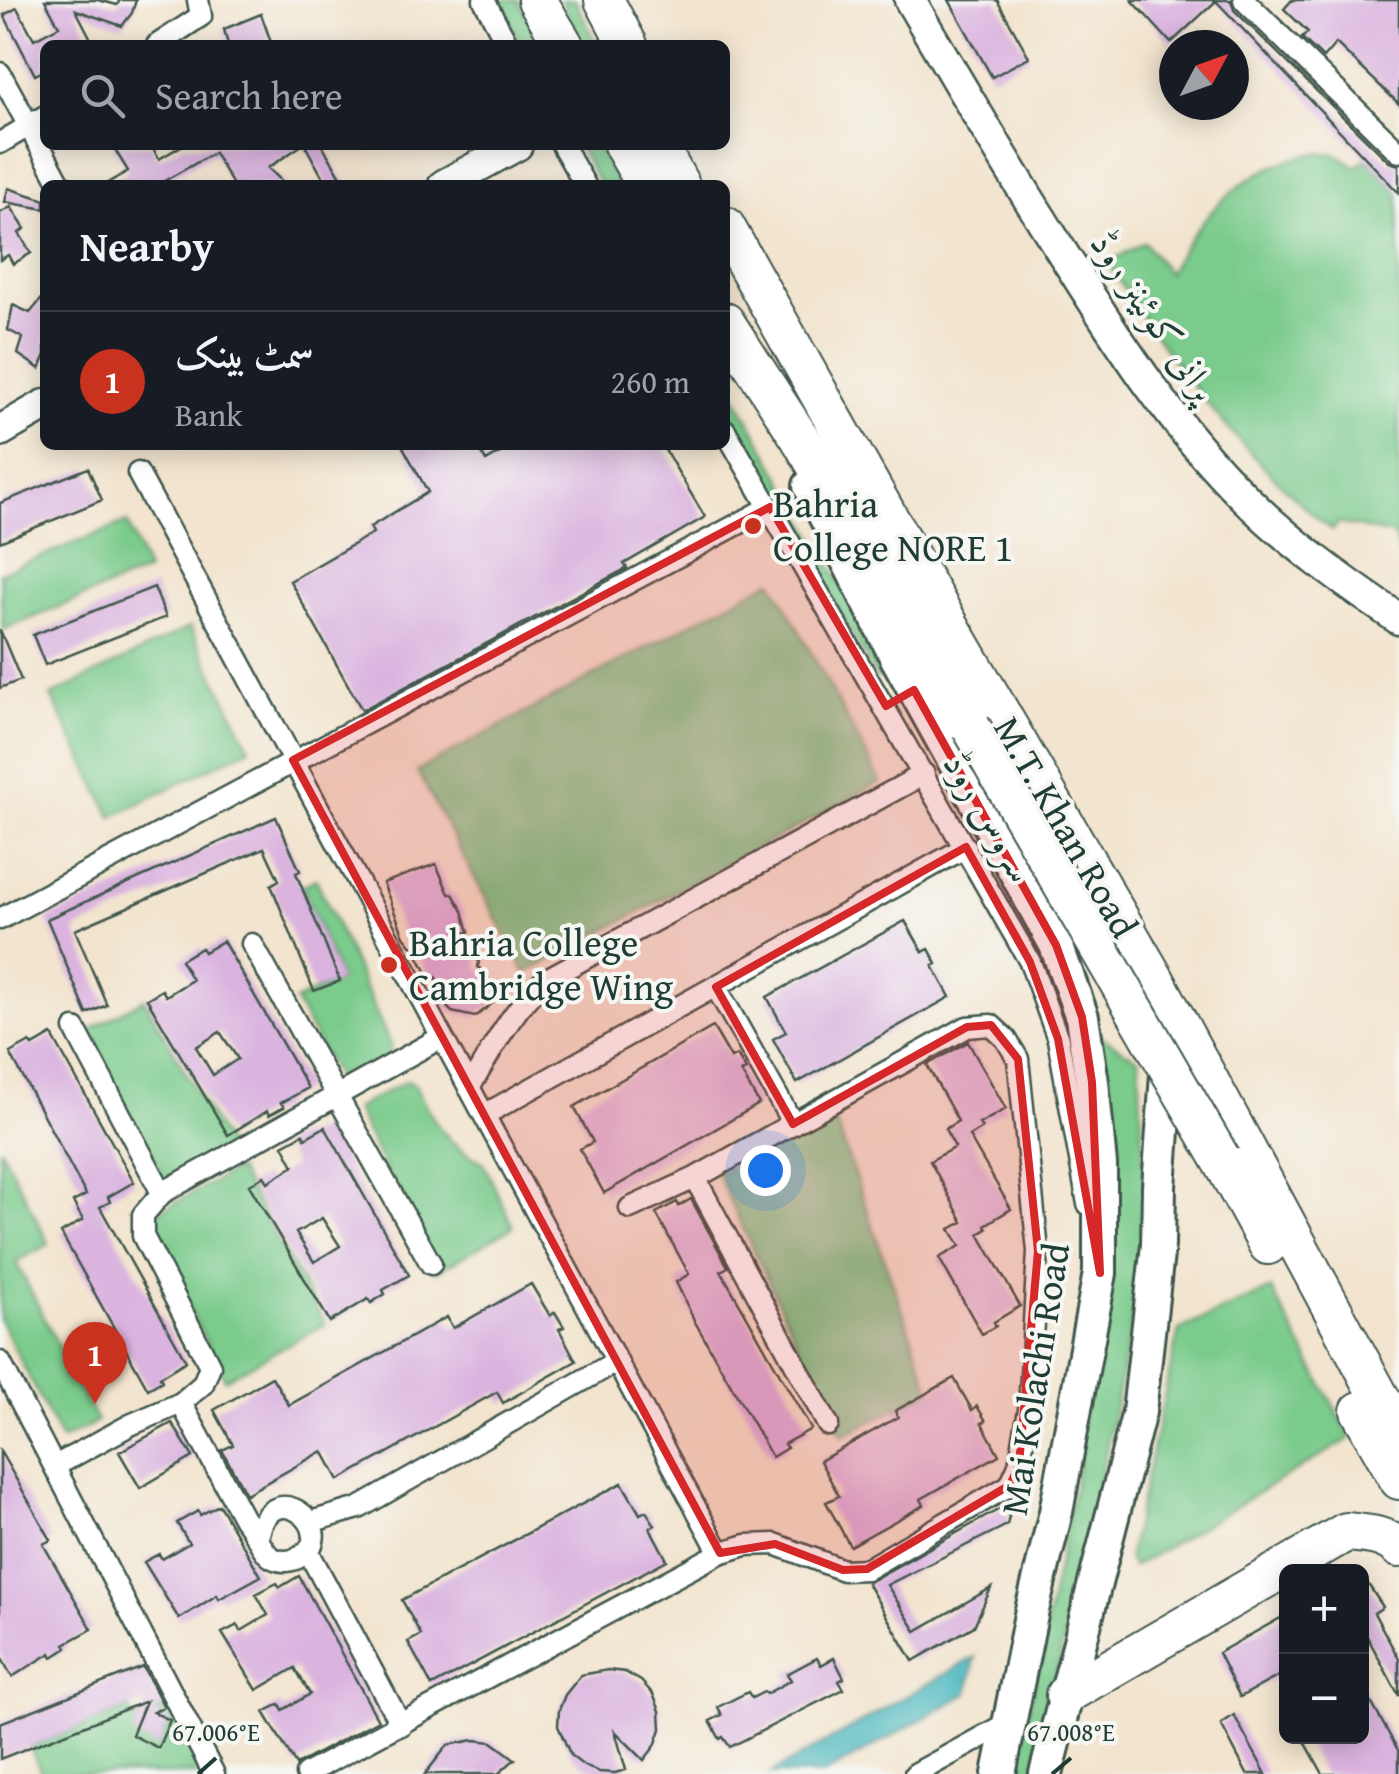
<!DOCTYPE html>
<html lang="en">
<head>
<meta charset="utf-8">
<style>
  :root { --surface:#171b24; --page:#20242c; --text:#f1f3f6; --muted:#9ea1a6; --line:#363941; --accent:#c8321e }
  body { margin:0; font-family:"Gentium Book Plus",Amiri,serif; background:var(--page); color:var(--text) }
  .controls { position:absolute; right:30px; bottom:30px; display:grid; overflow:hidden; border-radius:15px; box-shadow:0 5px 25px #0003 }
  .controls button { width:90px; height:90px; display:grid; place-items:center; padding:0; border:0; border-bottom:2px solid var(--line); background:var(--surface); color:var(--text); font:50px sans-serif }
  .compass { position:absolute; left:1159px; top:30px; width:90px; height:90px; border-radius:50%; background:var(--surface); box-shadow:0 5px 25px #0003; rotate:49deg }
  .you { position:absolute; left:765px; top:1170px; width:35px; height:35px; margin:-25px; border:8px solid #fff; border-radius:50%; background:#1a73e8; box-shadow:0 0 0 15px #1a73e833 }
  .badge { display:grid; place-items:center; width:65px; height:65px; border-radius:50%; background:var(--accent); color:#fff; font-size:32px; font-weight:700 }
  .pin { position:absolute; translate:-50% -82px; filter:drop-shadow(0 2px 5px #0008) }
  .pin::after { content:''; position:absolute; top:52px; width:35px; height:30px; background:inherit; clip-path:polygon(0 0,100% 0,50% 100%) }
  .list { margin:0; padding:0; list-style:none }
  h2 { display:flex; justify-content:space-between; align-items:center; height:130px; margin:0; padding:0 40px; font-size:42px }
  h2 small { font-size:32px; font-weight:400; color:var(--muted) }
  .list li { display:grid; grid-template-columns:65px 1fr auto; gap:30px; align-items:center; box-sizing:border-box; height:140px; padding:0 40px; border-top:2px solid var(--line) }
  .list b { display:block; font-size:38px; white-space:nowrap }
  .list p { margin:0; font-size:32px; white-space:nowrap; color:var(--muted) }
  .list em { font-size:32px; font-style:normal; color:var(--muted) }
  .icon { flex:none; width:55px; height:55px; fill:none; stroke:currentColor; stroke-width:2; stroke-linecap:round; stroke-linejoin:round }
  .map { position:relative; flex:none; width:1399px; height:1774px; overflow:hidden }
  .search { position:absolute; background:var(--surface); box-shadow:0 5px 25px #0003; left:40px; top:40px; width:690px; height:110px; display:flex; align-items:center; gap:25px; box-sizing:border-box; padding:0 35px; border-radius:15px; color:var(--muted); font-size:38px }
  .panel { position:absolute; background:var(--surface); box-shadow:0 5px 25px #0003; left:40px; top:180px; width:690px; height:270px; border-radius:15px }
  .map>svg:first-child { display:block }
  .green { fill:#7acb8c; stroke:#4c8460; stroke-width:2.5 }
  .water { fill:#48b7be; stroke:#347a79; stroke-width:2.5 }
  .building { fill:#dab3df; fill-rule:evenodd }
  .lines { fill:none; stroke-linecap:round; stroke-linejoin:round }
  .street-casing { stroke:#3f564b; stroke-width:25 }
  .secondary-casing { stroke:#3f564b; stroke-width:35 }
  .primary-casing { stroke:#3f564b; stroke-width:38 }
  .highway-casing { stroke:#3f564b; stroke-width:42 }
  .street { stroke:#fff; stroke-width:20 }
  .secondary { stroke:#fff; stroke-width:30 }
  .primary { stroke:#fff; stroke-width:32 }
  .highway { stroke:#fff; stroke-width:38 }
  .highway-bridge-casing { stroke:#3f564b; stroke-width:42; stroke-linecap:butt }
  .highway-bridge { stroke:#fff; stroke-width:38 }
  .marked { fill:#d62828; fill-opacity:0.2; stroke:#d62828; stroke-width:8; stroke-linejoin:round }
  .ticks { fill:none; stroke:#1f3d34; stroke-width:4 }
  .poi-dot { fill:#c8321e; stroke:#f6f6f2; stroke-width:4 }
  .labels { text-anchor:middle; stroke-width:8; stroke-linejoin:round; paint-order:stroke }
  .street-label { font-size:38px; fill:#1f3d34; stroke:#f6f6f2 }
  .poi-label { font-size:38px; fill:#1f3d34; stroke:#f6f6f2; text-anchor:start }
  .ticks-label { font-size:25px; text-anchor:middle; fill:#1f3d34; stroke:#f6f6f2; stroke-width:8; stroke-linejoin:round; paint-order:stroke }
</style>
</head>
<body>
<div class="map">
<svg width="1399" height="1774" viewBox="0 0 1399 1774">
  <rect width="100%" height="100%" fill="#f6f6f2"/>
  <filter id="ink" filterUnits="userSpaceOnUse"><feTurbulence type="fractalNoise" baseFrequency=".01" numOctaves="2"/><feDisplacementMap in="SourceGraphic" scale="20" xChannelSelector="R" yChannelSelector="G"/><feConvolveMatrix kernelMatrix="1 2 1 2 8 2 1 2 1" color-interpolation-filters="sRGB"/></filter>
  <filter id="wash" filterUnits="userSpaceOnUse"><feTurbulence type="fractalNoise" baseFrequency=".0048" numOctaves="4" result="noise"/><feDisplacementMap in="SourceGraphic" scale="40" xChannelSelector="R" yChannelSelector="G"/><feGaussianBlur stdDeviation="2.25" result="paint"/><feColorMatrix in="noise" values="0 0 0 0 0 0 0 0 0 0 0 0 0 0 0 0 0 1.4 0 .05"/><feComposite in="paint" operator="in"/></filter>
  <g filter="url(#wash)">
    <rect width="100%" height="100%" fill="#f2e4ce"/>
    <path class="green" d="M497,0H518L542,45H522Z
      M561,0H575L597,45H583Z
      M577,145H597L619,185H600Z
      M1317,153L1336,154L1357,167L1366,159L1399,193V554L1394,535L1338,523L1332,531C1241,453 1170,365 1108,263L1144,242L1168,273C1203,211 1245,166 1317,153Z
      M725,377L891,674L877,678L726,411Z
      M127,522L147,571L3,630L0,573Z
      M772,580L881,782L526,973L417,771Z
      M190,627L250,748L112,817L51,696Z
      M316,879L391,1046L388,1057L341,1086L295,1001L340,980L302,886Z
      M144,999L230,1151L165,1181L85,1033Z
      M1098,1035L1139,1059L1145,1200L1140,1282L1098,1491L1033,1774H1016L1078,1467Z
      M406,1081L415,1085C432,1120 447,1146 483,1162L513,1227L436,1272L355,1109Z
      M832,1112L931,1391L842,1436L717,1174Z
      M0,1147L49,1244L16,1262L97,1422L61,1440L0,1320Z
      M237,1169L325,1324L225,1379L151,1233L152,1219L158,1212Z
      M1271,1289L1351,1438L1133,1567L1128,1558L1179,1330Z
      M172,1703L201,1774H42L30,1747L129,1708L133,1716L139,1718L158,1747L170,1720L153,1712Z"/>
    <path class="water" d="M975,1657L968,1693L825,1774H770Z"/>
    <g id="blocks">
      <path class="building" d="M45,0H98L117,5L120,0H136L132,13L122,26L76,10L94,45H45V70L35,75L4,15L17,8L34,39L59,26Z
        M949,0H997L1029,57L992,77Z
        M1132,0H1231L1234,10L1389,162L1399,165V193L1216,1L1171,43Z
        M1292,0H1399V104L1336,43L1323,58L1302,38L1308,32L1284,9Z
        M261,14L272,45H228L224,29Z
        M112,145H151L159,159L183,145H302L268,168L286,185H233L214,153L157,185H104L128,171Z
        M305,145H322L346,185H327Z
        M8,188L45,200V209L5,202Z
        M11,207L25,229L19,233L31,253L13,264L8,255L0,260V213Z
        M45,295V357L40,369L18,354L23,338L8,330L13,305L30,313Z
        M402,445H477L486,461L514,445H662L705,517L624,564L627,568L362,710L290,581L373,533L370,527L428,492Z
        M88,468L102,500L0,542V503Z
        M154,587L166,617L45,665L33,635Z
        M0,630L21,680L0,688Z
        M276,817L300,871L296,873L340,981L314,991L271,885L279,880L264,848L75,930L107,1005L87,1014L47,919Z
        M436,864L449,894H453L463,911L469,932L462,933L479,962L478,967L487,975L495,997L493,1003L475,1017L452,1012L442,1002L436,977L430,979L416,951L404,936L383,883Z
        M905,921L923,952L929,949L937,964L933,966L950,997L797,1083L773,1039L786,1032L767,997Z
        M223,941L308,1088L281,1103L284,1107L269,1115L267,1111L228,1135L147,999L162,990L166,996L192,980L181,960L201,948L204,952ZM220,1032L238,1059L213,1075L196,1047Z
        M713,1027L731,1058L737,1055L746,1070L741,1072L759,1104L604,1193L580,1149L593,1142L574,1107Z
        M52,1035L134,1182L108,1197L110,1202L100,1207L186,1361L160,1377L162,1381L148,1389L61,1233L83,1220L73,1202L86,1195L10,1053L30,1042L33,1046Z
        M968,1042L1006,1109L979,1124L982,1128L969,1136L1011,1209L985,1225L987,1229L979,1234L1020,1306L994,1322L996,1326L982,1334L939,1258L960,1246L950,1229L963,1222L930,1161L955,1147L945,1129L958,1121L927,1065Z
        M325,1127L409,1275L383,1290L385,1294L371,1303L368,1299L330,1322L249,1185L264,1176L268,1182L294,1166L283,1145L303,1134L305,1138ZM322,1218L340,1246L314,1262L296,1233Z
        M691,1199L728,1267L721,1271L811,1429L784,1444L787,1448L772,1457L695,1322L676,1282L689,1274L656,1213L677,1202L679,1206Z
        M531,1284L550,1316L555,1312L564,1327L559,1329L576,1361L503,1403L497,1392L339,1480L323,1451L246,1494L222,1450L233,1445L214,1410L272,1377L289,1405L447,1317L453,1328Z
        M954,1378L972,1410L977,1406L986,1421L982,1423L999,1455L921,1499L924,1505L850,1546L826,1502L839,1496L820,1461L898,1417L895,1411Z
        M172,1423L193,1457L140,1488L119,1452Z
        M0,1451L51,1540L43,1544L92,1629L65,1644L67,1648L53,1657L51,1653L12,1677L0,1655Z
        M622,1483L640,1514L646,1511L655,1525L650,1528L667,1560L432,1686L408,1642L421,1635L402,1600Z
        M219,1505L261,1576L219,1599L217,1595L179,1619L144,1562L159,1554L162,1559L189,1543L177,1523L198,1511L200,1515Z
        M1005,1506L1009,1517L1007,1525L887,1585L916,1631L991,1588L974,1626L913,1661L867,1583Z
        M1362,1575L1383,1607L1374,1613L1399,1659V1696L1362,1627Z
        M299,1576L378,1720L296,1765L264,1712L280,1704L283,1710L310,1694L295,1668L257,1690L222,1633L238,1625L241,1631L268,1615L256,1594L277,1583L280,1587Z
        M1286,1615V1672L1240,1697L1218,1653Z
        M817,1658L821,1665L834,1658L844,1678L839,1681L844,1689L730,1747L723,1737L720,1739L710,1721L722,1715L718,1707L748,1692L752,1698L764,1692L766,1694L791,1680L787,1674Z
        M143,1667L164,1707L153,1712L170,1720L158,1748L132,1735L146,1701L0,1759V1723Z
        M608,1670L625,1672L641,1681L653,1694L660,1711L661,1729L655,1746L644,1760L615,1731L626,1770L615,1773L599,1772L584,1766L571,1756L558,1726L559,1710L565,1695L581,1675Z
        M1362,1686L1399,1752V1774H1323L1302,1736H1362Z
        M1234,1715L1266,1774H1247L1221,1724Z
        M474,1740L492,1742L515,1759L498,1774H425L448,1745Z"/>
    </g>
  </g>
  <g filter="url(#ink)">
    <use href="#blocks" fill-opacity="0" stroke="#3f564b" stroke-width="2.5"/>
    <g class="lines">
      <g class="street-casing">
        <path id="street" d="M484,0L508,45
          M1244,0L1399,152
          M157,45L201,16L198,0
          M0,73L61,185
          M0,143L45,116
          M562,145L585,185
          M725,430L1030,962L1058,1039L1088,1204
          M138,473L720,1553
          M0,919L770,507
          M252,944L431,1264
          M716,987L793,1124
          M75,1029L162,1193L143,1215V1236L210,1366L203,1384L181,1403
          M469,1088C492,1050 512,1009 545,980L924,774
          M484,1115L966,847
          M695,1178L828,1425
          M162,1193L442,1037
          M0,1362L214,1774
          M55,1466L130,1425L181,1403L244,1519C254,1530 263,1552 271,1557C280,1563 293,1562 301,1556C342,1531 272,1473 259,1534
          M310,1522L359,1508L617,1361
          M308,1551L401,1725
          M306,1774L720,1553L746,1545L775,1544L843,1570L867,1569L1010,1485L1019,1465L1029,1410L1038,1251L1018,1059L1006,1039L991,1025L967,1027L695,1178L630,1208
          M915,1774L1011,1721"/>
      </g>
      <g class="secondary-casing">
        <path id="secondary" d="M910,0C961,88 1013,175 1067,260C1120,344 1173,427 1244,497C1291,544 1344,582 1399,619
          M444,185L517,145
          M0,431L45,405"/>
      </g>
      <g class="primary-casing">
        <path id="primary" d="M810,486L896,656L1056,945L1082,1017L1092,1082L1100,1165V1273L1056,1512L1032,1610L999,1774
          M1046,1774L1139,1412L1158,1245L1159,1187L1168,1060"/>
      </g>
      <g class="highway-casing">
        <path id="highway" d="M537,0L564,45
          M604,0L628,45
          M623,145L646,185
          M658,145L680,185
          M725,226L932,595L1154,978L1399,1433
          M725,322L800,438L971,727
          M1221,1159L1268,1245
          M1360,1411L1399,1480
          M1065,1695L1346,1532C1366,1534 1384,1534 1399,1548"/>
      </g>
      <use href="#street" class="street"/>
      <use href="#secondary" class="secondary"/>
      <use href="#primary" class="primary"/>
      <use href="#highway" class="highway"/>
      <g class="highway-bridge-casing">
        <path id="highway-bridge" d="M971,727L1221,1159"/>
      </g>
      <use href="#highway-bridge" class="highway-bridge"/>
    </g>
  </g>
  <path class="marked" d="M770,507L886,706L914,690L1056,945L1082,1017L1092,1082L1100,1273L1058,1039L1030,962L966,847L716,987L793,1124L967,1027L991,1025L1018,1059L1038,1251L1019,1465L1010,1485L867,1569L843,1570L775,1544L720,1553L293,760Z"/>
  <path class="ticks" d="M198,1774L216,1758M1052,1774L1071,1758"/>
  <g class="poi-dot">
    <circle cx="753" cy="526" r="10"/>
    <circle cx="389" cy="965" r="10"/>
  </g>
  <g class="labels">
    <g class="street-label">
      <text transform="translate(1154 316) rotate(56)" y="13">پرانی کوئینز روڈ</text>
      <text transform="translate(989 817) rotate(60)" y="13">سروس روڈ</text>
      <text transform="translate(1066 827) rotate(60)" y="13">M.T. Khan Road</text>
      <text transform="translate(1035 1379) rotate(-81)" y="13">Mai Kolachi Road</text>
    </g>
    <g class="poi-label">
      <text x="773" y="517">Bahria<tspan x="773" dy="44">College NORE 1</tspan></text>
      <text x="409" y="956">Bahria College<tspan x="409" dy="44">Cambridge Wing</tspan></text>
    </g>
  </g>
  <g class="ticks-label">
    <text x="216" y="1741">67.006°E</text>
    <text x="1071" y="1741">67.008°E</text>
  </g>
</svg>
<div class="controls">
<button>+</button>
<button>−</button>
</div>
<svg class="compass" viewBox="-18 -18 36 36"><path d="M0-13l5 13h-10z" fill="#e53935"/><path d="M0 13l5-13h-10z" fill="#9ea1a6"/></svg>
<div class="you"></div>
<div class="pin badge" style="left:95px;top:1404px">1</div>
<div class="search"><svg class="icon" aria-label="search" viewBox="0 0 24 24"><circle cx="10" cy="10" r="6"/><path d="M15 15l6 6"/></svg>Search here</div>
<section class="panel">
<h2>Nearby<small></small></h2>
<ul class="list">
<li><span class="badge">1</span><div><b>سمٹ بینک</b><p>Bank</p></div><em>260 m</em></li>
</ul>
</section>
</div>
</body>
</html>
